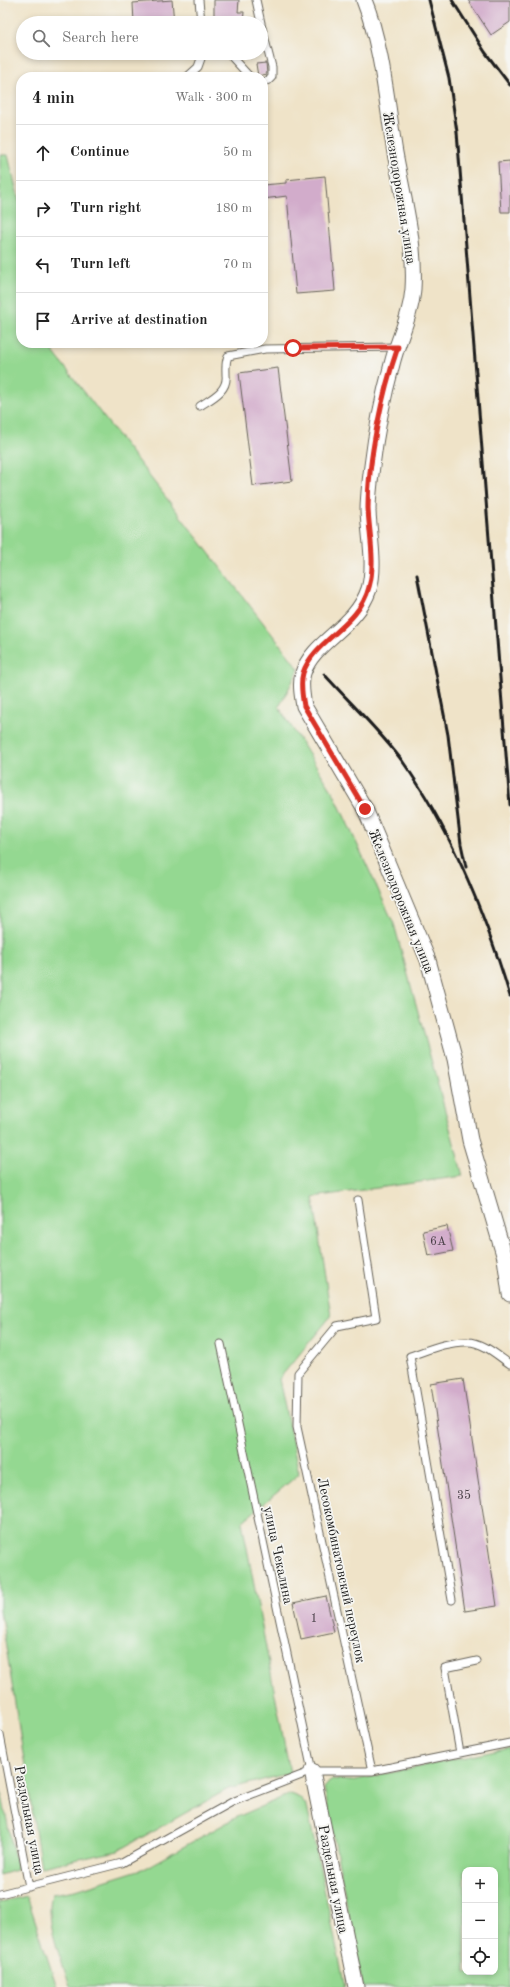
<!DOCTYPE html>
<html lang="en">
<head>
<meta charset="utf-8">
<style>
  :root { --surface:#fff; --page:#f2f2f2; --text:#222; --muted:#767676; --line:#e0e0e0 }
  body { margin:0; font-family:"Old Standard TT",serif; background:var(--page); color:var(--text) }
  .controls { position:absolute; right:12px; bottom:12px; display:grid; overflow:hidden; border-radius:8px; box-shadow:0 2px 6px #0003 }
  .controls button { width:36px; height:36px; display:grid; place-items:center; padding:0; border:0; border-bottom:1px solid var(--line); background:var(--surface); color:var(--text); font:20px sans-serif }
  .stop { position:absolute; width:12px; height:12px; margin:-9px; border:3px solid #d93025; border-radius:50%; background:#fff }
  .stop.end { background:#d93025; border-color:#fff; box-shadow:0 1px 4px #0008 }
  .list { margin:0; padding:0; list-style:none }
  h2 { display:flex; justify-content:space-between; align-items:center; height:52px; margin:0; padding:0 16px; font-size:17px }
  h2 small { font-size:13px; font-weight:400; color:var(--muted) }
  .list li { display:grid; grid-template-columns:26px 1fr auto; gap:12px; align-items:center; box-sizing:border-box; height:56px; padding:0 16px; border-top:1px solid var(--line) }
  .list b { display:block; font-size:15px; white-space:nowrap }
  .list em { font-size:13px; font-style:normal; color:var(--muted) }
  .icon { flex:none; width:22px; height:22px; fill:none; stroke:currentColor; stroke-width:2; stroke-linecap:round; stroke-linejoin:round }
  .map { position:relative; flex:none; width:510px; height:1987px; overflow:hidden }
  .search { position:absolute; background:var(--surface); box-shadow:0 2px 6px #0003; left:16px; top:16px; width:252px; height:44px; display:flex; align-items:center; gap:10px; box-sizing:border-box; padding:0 14px; border-radius:22px; color:var(--muted); font-size:15px }
  .panel { position:absolute; background:var(--surface); box-shadow:0 2px 6px #0003; left:16px; top:72px; width:252px; height:276px; border-radius:16px }
  .map>svg:first-child { display:block }
  .green { fill:#94d891; stroke:#587a56; fill-rule:evenodd }
  .building { fill:#d2accb }
  .lines { fill:none; stroke-linecap:round; stroke-linejoin:round }
  .service-casing { stroke:#666258; stroke-width:9 }
  .minor-casing { stroke:#666258; stroke-width:17 }
  .service { stroke:#fff; stroke-width:7 }
  .minor { stroke:#fff; stroke-width:15 }
  .rail { stroke:#1c1c1c; stroke-width:3 }
  .route { stroke:#d93025; stroke-width:5 }
  .labels { text-anchor:middle; stroke-width:3.5; stroke-linejoin:round; paint-order:stroke }
  .number-label { font-size:12px; fill:#4a4048 }
  .street-label { font-size:14px; fill:#1c1c1c; stroke:#f6f6f2 }
</style>
</head>
<body>
<div class="map">
<svg width="510" height="1987" viewBox="0 0 510 1987">
  <rect width="100%" height="100%" fill="#f6f6f2"/>
  <filter id="ink" filterUnits="userSpaceOnUse"><feTurbulence type="fractalNoise" baseFrequency=".025" numOctaves="2"/><feDisplacementMap in="SourceGraphic" scale="8" xChannelSelector="R" yChannelSelector="G"/><feConvolveMatrix kernelMatrix="1 2 1 2 8 2 1 2 1" color-interpolation-filters="sRGB"/></filter>
  <filter id="wash" filterUnits="userSpaceOnUse"><feTurbulence type="fractalNoise" baseFrequency=".012" numOctaves="4" result="noise"/><feDisplacementMap in="SourceGraphic" scale="16" xChannelSelector="R" yChannelSelector="G"/><feGaussianBlur stdDeviation="0.9" result="paint"/><feColorMatrix in="noise" values="0 0 0 0 0 0 0 0 0 0 0 0 0 0 0 0 0 1.4 0 .05"/><feComposite in="paint" operator="in"/></filter>
  <g filter="url(#wash)">
    <rect width="100%" height="100%" fill="#efe3c8"/>
    <path class="green" d="M0,155H8L21,209V343H52L54,353L299,669L279,707L334,794L394,924L463,1176L313,1197L331,1316L279,1379L299,1474L242,1522L290,1773L228,1789L118,1851L41,1867L0,1609Z
      M510,1748V1987H363L324,1788L332,1779L351,1781ZM465,1870H495V1972H465Z
      M0,1786L17,1870L0,1875Z
      M290,1794L300,1798L307,1807L345,1987H70C62,1961 44,1921 52,1894L76,1890L145,1868L237,1817Z
      M27,1896L57,1987H0V1902Z"/>
    <g id="blocks">
      <path class="building" d="M172,0L174,23H134L133,3Z
        M214,0H239L238,12H244L243,23H214Z
        M468,0H510V22L491,35Z
        M266,63L267,74L258,76L256,64Z
        M510,161V212H501L498,162Z
        M325,176L335,291L296,294L287,196L263,199V185L286,183V180Z
        M278,368L292,481L253,486L239,373Z
        M447,1226L453,1251L428,1256L423,1231Z
        M463,1379L497,1606L465,1611L431,1384Z
        M326,1596L334,1632L301,1639L293,1603Z"/>
    </g>
  </g>
  <g filter="url(#ink)">
    <use href="#blocks" fill-opacity="0" stroke="#666258" stroke-width="1"/>
    <g class="lines">
      <g class="service-casing">
        <path id="service" d="M199,0L201,23
          M256,0L261,23
          M261,24L272,67V77L269,80L263,82
          M228,53L250,77
          M187,77L198,67L203,53
          M200,406C212,398 228,391 226,375C226,367 225,363 228,356L265,349L398,347
          M358,1200L376,1318L337,1326L298,1373L297,1427L372,1771
          M221,1344L312,1771
          M452,1600L410,1356C428,1350 449,1341 468,1342C483,1342 498,1356 510,1364
          M0,1735L29,1887
          M460,1753L445,1668L477,1661
          M0,1894L122,1863L232,1802L312,1771H372L510,1743"/>
      </g>
      <g class="minor-casing">
        <path id="minor" d="M364,0C382,45 387,105 395,153C403,197 416,244 413,289C411,316 398,339 392,364C383,397 376,432 372,466C370,481 368,496 368,511C369,535 376,565 369,589C356,628 313,641 303,673C300,683 302,695 304,706L365,809L428,960L455,1059L470,1140L505,1258L510,1294
          M312,1771L356,1987"/>
      </g>
      <use href="#service" class="service"/>
      <use href="#minor" class="minor"/>
      <path class="rail" d="M429,0L449,78L457,132L510,805
        M452,0L485,52L510,85
        M417,575L448,735L461,844L466,867
        M324,674C350,703 380,731 403,762C451,830 486,917 510,996"/>
    </g>
  </g>
  <g class="lines" filter="url(#ink)">
    <path class="route" d="M293,348L398,347C382,393 368,459 368,508C369,534 376,562 369,587C359,627 314,639 303,673C300,683 302,695 304,706L365,809"/>
  </g>
  <g class="labels">
    <g class="number-label">
      <text x="438" y="1245">6А</text>
      <text x="464" y="1499">35</text>
      <text x="314" y="1622">1</text>
    </g>
    <g class="street-label">
      <text transform="translate(400 188) rotate(81)" y="5">Железнодорожная улица</text>
      <text transform="translate(402 901) rotate(68)" y="5">Железнодорожная улица</text>
      <text transform="translate(279 1555) rotate(78)" y="5">улица Чекалина</text>
      <text transform="translate(342 1570) rotate(78)" y="5">Лесокомбинатовский переулок</text>
      <text transform="translate(30 1820) rotate(79)" y="5">Раздольная улица</text>
      <text transform="translate(334 1879) rotate(79)" y="5">Раздельная улица</text>
    </g>
  </g>
</svg>
<div class="controls">
<button>+</button>
<button>−</button>
<button><svg class="icon" aria-label="locate" viewBox="0 0 24 24"><circle cx="12" cy="12" r="6"/><path d="M12 2v4M12 18v4M2 12h4M18 12h4"/></svg></button>
</div>
<div class="stop" style="left:293px;top:348px"></div>
<div class="stop end" style="left:365px;top:809px"></div>
<div class="search"><svg class="icon" aria-label="search" viewBox="0 0 24 24"><circle cx="10" cy="10" r="6"/><path d="M15 15l6 6"/></svg>Search here</div>
<section class="panel">
<h2>4 min<small>Walk · 300 m</small></h2>
<ul class="list">
<li><svg class="icon" aria-label="ahead" viewBox="0 0 24 24"><path d="M12 20V5M6 11l6-6 6 6"/></svg><div><b>Continue</b></div><em>50 m</em></li>
<li><svg class="icon" aria-label="right" viewBox="0 0 24 24"><path d="M7 20v-9h11M14 6l5 5-5 5"/></svg><div><b>Turn right</b></div><em>180 m</em></li>
<li><svg class="icon" aria-label="left" viewBox="0 0 24 24"><path d="M17 20v-9H6M10 6l-5 5 5 5"/></svg><div><b>Turn left</b></div><em>70 m</em></li>
<li><svg class="icon" aria-label="arrive" viewBox="0 0 24 24"><path d="M6 21V4h12l-3 4 3 4H6"/></svg><div><b>Arrive at destination</b></div></li>
</ul>
</section>
</div>
</body>
</html>
